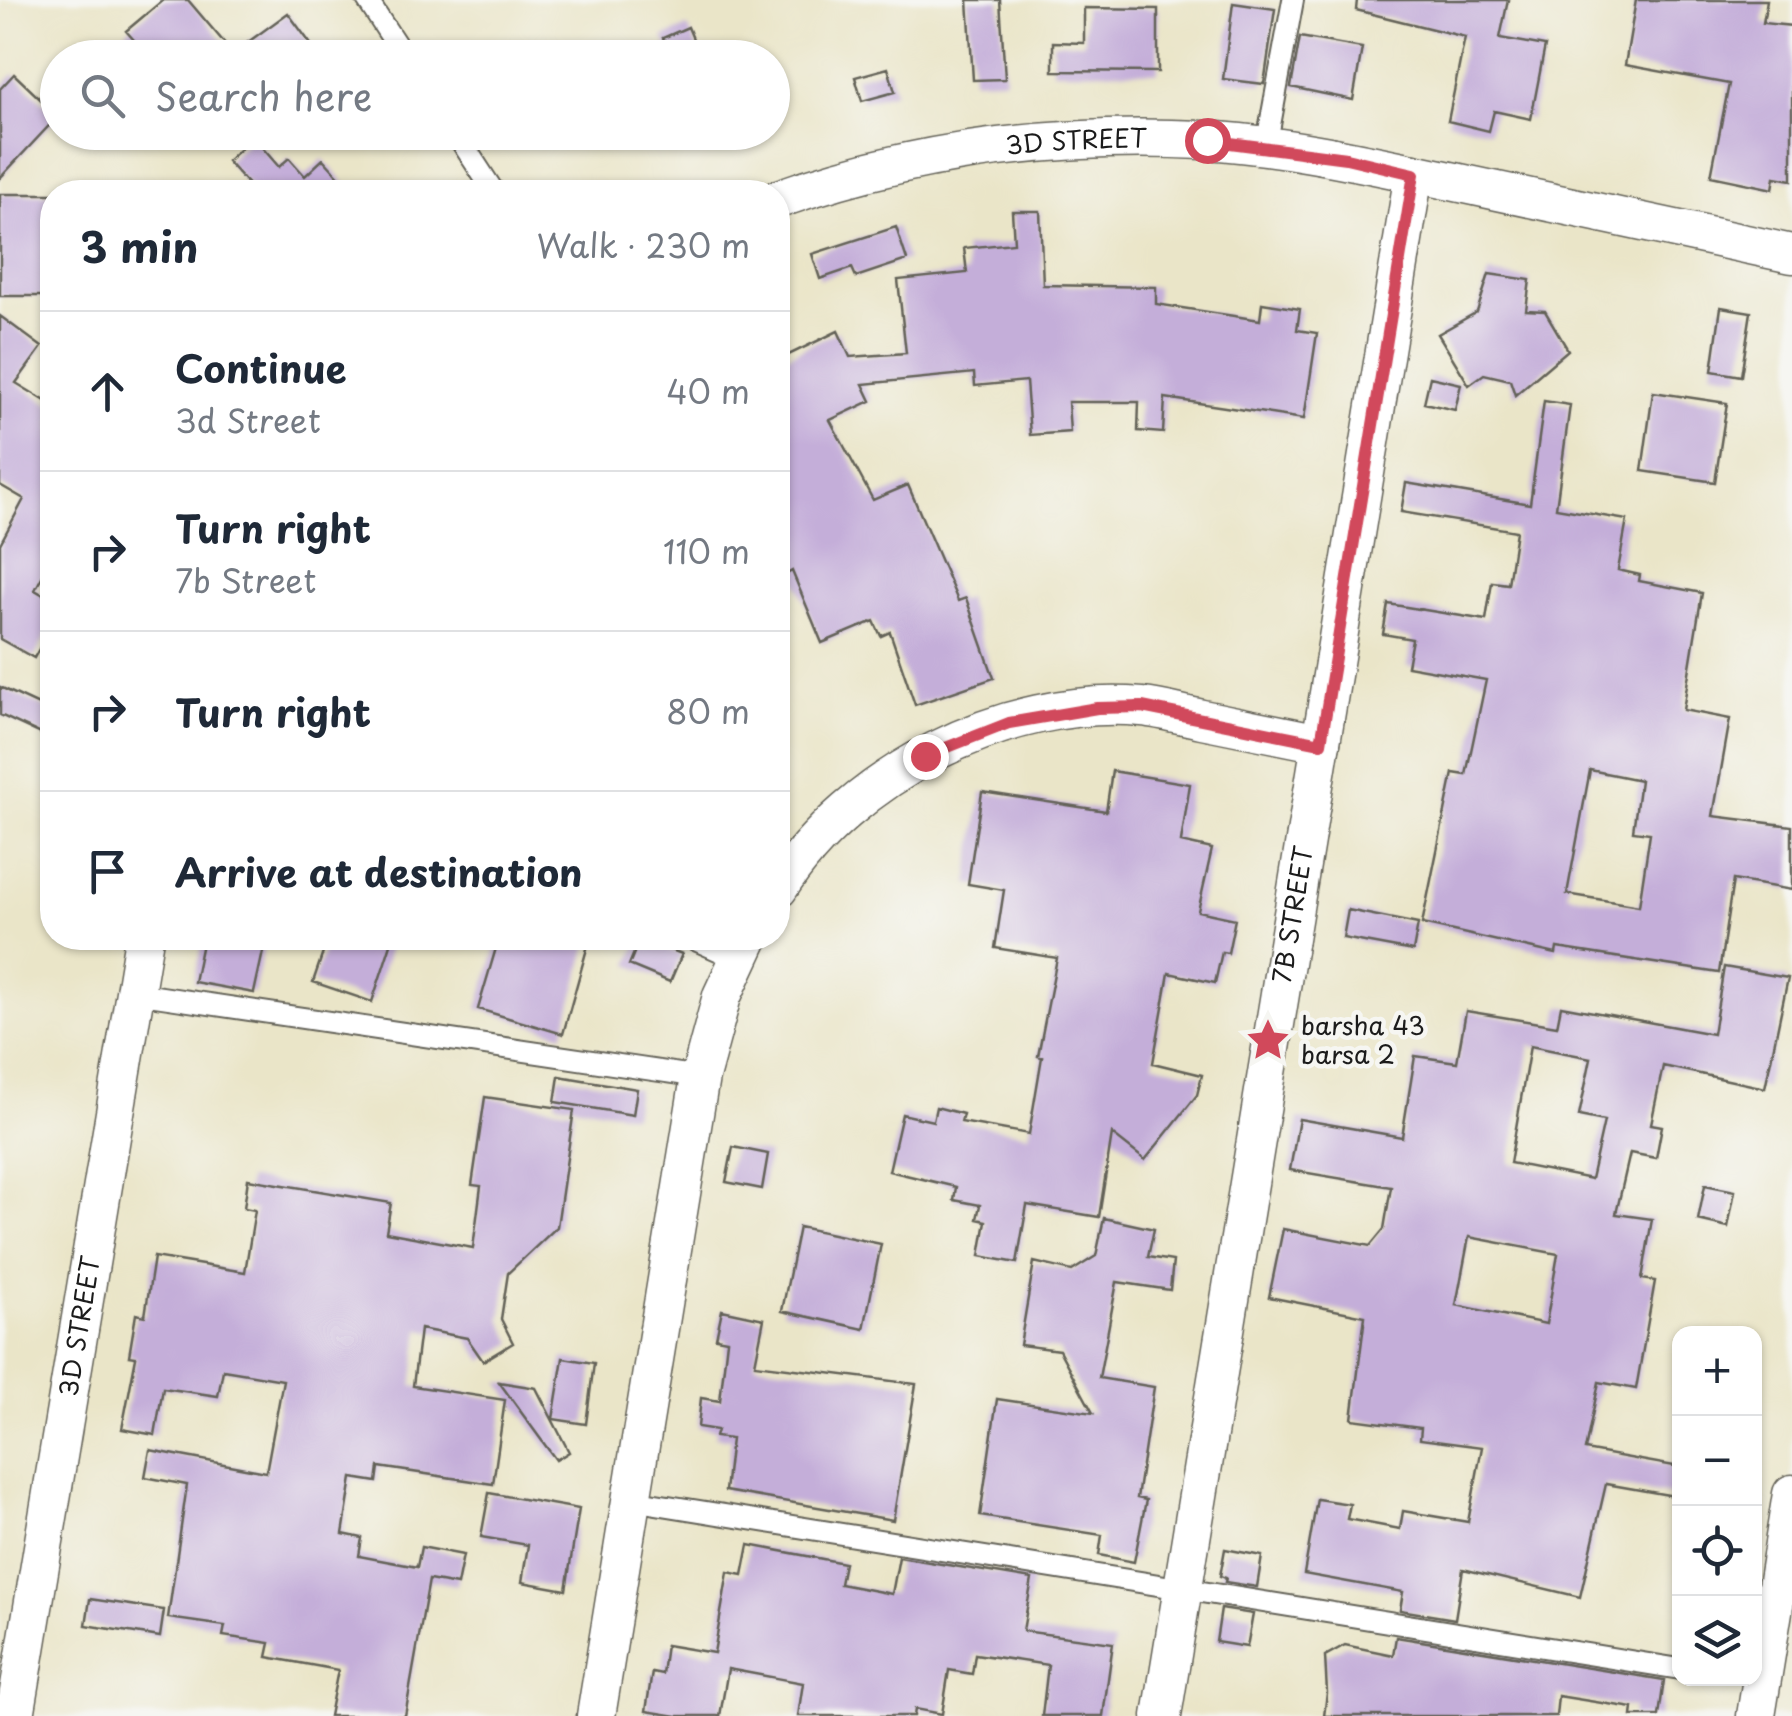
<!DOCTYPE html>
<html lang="en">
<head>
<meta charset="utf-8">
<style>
  :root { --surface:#fff; --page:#f2f2f3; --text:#1f2937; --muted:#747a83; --line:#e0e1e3 }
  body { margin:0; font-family:"Playpen Sans",sans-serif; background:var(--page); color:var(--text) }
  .controls { position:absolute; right:30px; bottom:30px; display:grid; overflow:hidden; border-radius:20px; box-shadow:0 2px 8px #0004 }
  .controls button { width:90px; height:90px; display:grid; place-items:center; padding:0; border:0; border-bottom:2px solid var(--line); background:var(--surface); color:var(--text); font:50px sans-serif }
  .stop { position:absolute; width:30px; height:30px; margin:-22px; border:8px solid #d1495b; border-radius:50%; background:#fff }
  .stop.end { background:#d1495b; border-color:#fff; box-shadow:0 2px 10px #0008 }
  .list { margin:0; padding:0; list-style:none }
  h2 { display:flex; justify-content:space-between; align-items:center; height:130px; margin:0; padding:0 40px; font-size:42px }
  h2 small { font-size:32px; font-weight:400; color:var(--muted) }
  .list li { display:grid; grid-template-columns:65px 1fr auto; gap:30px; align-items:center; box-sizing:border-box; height:160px; padding:0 40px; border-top:2px solid var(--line) }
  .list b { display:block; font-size:38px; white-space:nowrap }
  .list p { margin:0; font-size:32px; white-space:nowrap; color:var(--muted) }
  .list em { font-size:32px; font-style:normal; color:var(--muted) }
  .icon { flex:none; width:55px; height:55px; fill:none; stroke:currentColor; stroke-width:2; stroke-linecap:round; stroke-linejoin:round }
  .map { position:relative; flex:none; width:1792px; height:1716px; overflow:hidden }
  .search { position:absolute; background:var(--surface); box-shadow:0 2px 8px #0004; left:40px; top:40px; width:750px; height:110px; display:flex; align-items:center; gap:25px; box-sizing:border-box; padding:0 35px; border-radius:55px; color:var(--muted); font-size:38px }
  .panel { position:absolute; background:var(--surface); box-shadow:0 2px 8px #0004; left:40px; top:180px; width:750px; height:770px; border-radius:40px }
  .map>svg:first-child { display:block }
  .building { fill:#c4aed9; fill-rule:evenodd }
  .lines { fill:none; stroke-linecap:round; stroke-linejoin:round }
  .service-casing { stroke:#646258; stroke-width:24 }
  .minor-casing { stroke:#646258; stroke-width:41 }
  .service { stroke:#fff; stroke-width:20 }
  .minor { stroke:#fff; stroke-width:38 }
  .route { stroke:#d1495b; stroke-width:12 }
  .labels { text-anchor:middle; stroke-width:9; stroke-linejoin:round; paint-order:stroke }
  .street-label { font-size:25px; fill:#1c1c1c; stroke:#f6f6f2 }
  .poi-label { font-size:25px; fill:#1c1c1c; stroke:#f6f6f2; text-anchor:start }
</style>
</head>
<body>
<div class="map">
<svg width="1792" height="1716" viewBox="0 0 1792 1716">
  <rect width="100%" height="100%" fill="#f6f6f2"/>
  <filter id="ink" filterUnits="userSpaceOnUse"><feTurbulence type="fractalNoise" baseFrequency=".01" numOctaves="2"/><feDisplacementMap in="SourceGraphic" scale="20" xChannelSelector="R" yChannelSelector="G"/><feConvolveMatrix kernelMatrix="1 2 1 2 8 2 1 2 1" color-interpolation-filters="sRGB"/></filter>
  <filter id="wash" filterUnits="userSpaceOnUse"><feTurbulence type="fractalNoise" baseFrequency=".0048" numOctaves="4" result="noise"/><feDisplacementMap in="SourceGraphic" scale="40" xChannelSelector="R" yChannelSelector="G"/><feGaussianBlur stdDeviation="2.25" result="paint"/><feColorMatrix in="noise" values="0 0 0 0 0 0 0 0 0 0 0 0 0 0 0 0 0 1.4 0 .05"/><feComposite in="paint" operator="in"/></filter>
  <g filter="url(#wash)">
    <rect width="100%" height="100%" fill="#eae5c8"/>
    <g id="blocks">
      <path class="building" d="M163,0H188L233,53L288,13L321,58H150L126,31Z
        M968,0H1000L1005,79L973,80Z
        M1357,0H1508L1500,38L1545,46L1531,119L1494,111L1489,131L1448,121L1465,37L1356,10Z
        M1636,0H1767L1763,23L1792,26V180L1775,177L1773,189L1711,176L1729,84L1625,65Z
        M1233,3L1275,9L1264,84L1223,79Z
        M1084,8L1158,9V72L1053,71V42L1084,43Z
        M688,27L701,58H672L663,38Z
        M1300,37L1362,48L1353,100L1291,87Z
        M888,68L895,92L862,101L855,77Z
        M14,74L58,116L0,178V89Z
        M253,137L279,167L289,158L305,176L323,159L353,192H250L253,190L227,161Z
        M0,194H52V270L49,275L52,296H0Z
        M1012,211H1040L1043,285L1156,287V304L1260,320L1262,303L1300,309L1297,330L1317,333L1304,419L1165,398L1163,433L1138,431L1139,402H1068L1070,432L1030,435L1026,381L975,386L974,373L863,384L871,401L830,420L873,500L908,485L958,601L966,598L994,678L915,705L890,632L881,636L874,621L822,643L792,571L778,579V360L838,331L850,357L906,353L898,280L967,273L964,248L1014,243Z
        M896,227L907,260L856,277L852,268L820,279L812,254Z
        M1489,274L1530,280L1526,310L1545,311L1568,350L1515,395L1510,380L1484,374L1469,385L1438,334L1477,312Z
        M1721,307L1751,312L1741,376L1712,371Z
        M0,316L42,347L16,383L52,405V558L35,590L52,600V625L34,658L0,639V544L24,499L0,485Z
        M1430,377L1461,384L1455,410L1424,403Z
        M1653,392L1727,403L1715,482L1642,471Z
        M1544,401L1570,405L1556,508L1627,520L1618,570L1640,575L1639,581L1702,593L1683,710L1730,719L1713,816L1792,826V890L1733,880L1719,973L1557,948L1556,954L1422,924L1453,773L1466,775L1486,680L1407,666L1412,639L1383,634L1388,604L1486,620L1492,582L1508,584L1516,531L1401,512L1406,483L1530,504ZM1590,770L1640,780L1633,831L1650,833L1639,906L1567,894Z
        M0,687L52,711V739L0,715Z
        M1112,771L1190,784L1181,842L1212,849L1198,911L1235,919L1228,953L1222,952L1215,983L1169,973L1153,1063L1202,1075L1197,1095L1145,1160L1112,1134L1099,1217L1027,1205L1017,1263L980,1256L986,1221L977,1219L980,1205L954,1200L956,1187L889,1171L902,1114L933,1121L936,1107L963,1114L961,1122L1029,1134L1042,1057L1038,1056L1057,958L995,948L1004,890L968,884L982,792L1106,811Z
        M1348,910L1418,924L1413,951L1343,938Z
        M203,938H266L254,993L194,982Z
        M328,938H393L372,1002L313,982Z
        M499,938H590L563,1034L478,1009Z
        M640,938L682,954L670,982L629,965Z
        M1724,967L1788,978L1765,1088L1663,1066L1651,1124L1662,1126L1656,1158L1630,1153L1616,1214L1652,1219L1642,1279L1655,1281L1636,1389L1599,1382L1585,1450L1680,1467V1497L1606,1484L1580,1597L1463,1569L1455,1619L1400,1610L1403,1592L1304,1574L1317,1499L1350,1504L1347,1519L1400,1529L1403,1511L1468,1522L1482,1447L1420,1439L1421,1428L1352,1419L1365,1316L1269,1297L1283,1229L1370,1246L1384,1229L1391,1187L1290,1170L1299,1119L1402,1137L1415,1056L1457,1062L1466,1011L1557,1026L1561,1006L1713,1034ZM1530,1046L1591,1058L1579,1116L1604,1121L1591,1179L1510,1163ZM1469,1237L1558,1254L1546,1324L1456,1305Z
        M559,1076L637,1089L633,1115L555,1102Z
        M485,1097L574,1110L557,1227L508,1273L501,1319L513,1343L483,1361L467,1338L420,1329L413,1386L505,1400L493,1484L379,1467L377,1482L352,1478L343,1534L362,1538L359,1556L417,1567L421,1547L463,1555L457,1585L429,1580L405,1716H329L338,1670L267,1657L270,1643L223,1636L225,1626L168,1618L187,1485L145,1477L150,1450L266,1472L283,1380L223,1370L218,1396L163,1388L155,1435L122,1429L136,1357L129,1356L136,1314L145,1316L154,1257L245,1272L255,1210L244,1208L248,1179L391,1203L386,1232L473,1248L481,1186L472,1185Z
        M733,1147L768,1154L762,1189L726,1182Z
        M1705,1185L1735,1191L1728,1227L1698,1220Z
        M1104,1218L1154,1229L1148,1257L1173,1261L1170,1290L1117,1282L1099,1378L1154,1387L1137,1498L1146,1500L1134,1562L1099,1555L1102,1535L980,1516L997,1399L1093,1413L1059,1350L1020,1345L1034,1262L1072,1271L1096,1256Z
        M799,1227L881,1244L864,1329L782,1311Z
        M722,1310L764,1319L755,1364L916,1384L893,1520L725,1491L731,1439L715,1437L717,1430L698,1427L701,1398L720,1401L727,1340L716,1338Z
        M563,1358L594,1363L586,1424L553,1419Z
        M499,1382L536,1388L569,1452L556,1460Z
        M489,1493L579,1509L566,1590L522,1582L528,1545L481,1537Z
        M749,1545L844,1563L840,1584L892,1594L899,1557L1032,1579L1023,1631L1113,1643L1103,1716H1042L1048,1665L975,1654L972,1674L949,1670L942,1714L915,1709L914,1716H798L803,1683L728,1669L720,1716H677L646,1711L652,1672L662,1674L666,1645L714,1653L728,1572L743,1575Z
        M1225,1549L1262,1556L1257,1587L1225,1582L1226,1578L1220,1576Z
        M90,1599L164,1610L160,1637L86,1625Z
        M1221,1609L1253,1614L1247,1647L1216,1642Z
        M1396,1637L1664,1680L1659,1716H1632L1633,1708L1558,1696L1556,1716H1324L1327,1693L1325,1656L1345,1645L1393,1655Z"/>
    </g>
  </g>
  <g filter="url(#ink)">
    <use href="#blocks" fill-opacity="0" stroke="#646258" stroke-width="2.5"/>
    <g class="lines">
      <g class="service-casing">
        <path id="service" d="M367,0L405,58
          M455,132L494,192
          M1266,147L1293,0
          M691,938L738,959
          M135,993L700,1077
          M631,1500L1680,1669"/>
      </g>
      <g class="minor-casing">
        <g id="minor">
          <path id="s1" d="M778,199C914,150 1058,133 1203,140C1292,145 1379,166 1465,184C1574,207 1683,231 1792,254"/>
          <path d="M778,889C851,775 1005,695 1142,707C1162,709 1182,715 1202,719C1242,727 1281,735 1321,743"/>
          <path id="s2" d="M15,1716L144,938"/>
          <path d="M596,1716L700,1077L722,996L749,938"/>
          <path id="s3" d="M1162,1716L1414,173"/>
          <path d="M1756,1716L1792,1494"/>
        </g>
      </g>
      <use href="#service" class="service"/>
      <use href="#minor" class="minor"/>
    </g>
  </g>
  <g class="lines" filter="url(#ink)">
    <path class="route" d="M925,756L1009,723L1097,708L1142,707L1321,743L1414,174L1346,158L1207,140"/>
  </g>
  <defs>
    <g id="sight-bare" transform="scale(3.45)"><path d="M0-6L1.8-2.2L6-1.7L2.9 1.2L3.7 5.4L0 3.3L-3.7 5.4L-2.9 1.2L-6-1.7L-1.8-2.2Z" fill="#d1495b" stroke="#f6f6f2" stroke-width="2.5" paint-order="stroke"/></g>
  </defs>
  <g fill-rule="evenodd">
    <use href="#sight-bare" x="1268" y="1040"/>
  </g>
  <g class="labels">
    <g class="street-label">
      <text dy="9" stroke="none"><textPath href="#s1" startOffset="305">3D STREET</textPath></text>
      <text dy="9" stroke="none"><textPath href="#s3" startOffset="812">7B STREET</textPath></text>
      <text dy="9" stroke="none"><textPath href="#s2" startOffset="395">3D STREET</textPath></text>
    </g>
    <g class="poi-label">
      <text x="1301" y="1035">barsha 43<tspan x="1301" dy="29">barsa 2</tspan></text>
    </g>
  </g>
</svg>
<div class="controls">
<button>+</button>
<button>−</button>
<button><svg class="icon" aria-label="locate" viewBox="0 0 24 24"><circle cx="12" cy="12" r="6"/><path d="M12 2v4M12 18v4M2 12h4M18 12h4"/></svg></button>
<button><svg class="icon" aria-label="layers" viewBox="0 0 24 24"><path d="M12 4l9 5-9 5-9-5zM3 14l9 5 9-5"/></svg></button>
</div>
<div class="stop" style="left:1207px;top:140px"></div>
<div class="stop end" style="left:925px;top:756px"></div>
<div class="search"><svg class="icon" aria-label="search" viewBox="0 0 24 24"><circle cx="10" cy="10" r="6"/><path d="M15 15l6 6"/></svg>Search here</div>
<section class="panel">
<h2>3 min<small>Walk · 230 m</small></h2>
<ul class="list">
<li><svg class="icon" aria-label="ahead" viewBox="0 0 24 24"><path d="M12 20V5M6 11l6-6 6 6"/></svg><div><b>Continue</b><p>3d Street</p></div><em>40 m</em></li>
<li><svg class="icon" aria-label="right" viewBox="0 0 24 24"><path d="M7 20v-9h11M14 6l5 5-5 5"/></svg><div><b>Turn right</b><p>7b Street</p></div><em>110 m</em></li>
<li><svg class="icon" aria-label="right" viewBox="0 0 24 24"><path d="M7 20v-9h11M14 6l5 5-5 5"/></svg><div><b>Turn right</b></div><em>80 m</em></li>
<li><svg class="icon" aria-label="arrive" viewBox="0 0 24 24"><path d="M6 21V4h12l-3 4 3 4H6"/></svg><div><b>Arrive at destination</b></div></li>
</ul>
</section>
</div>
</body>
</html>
